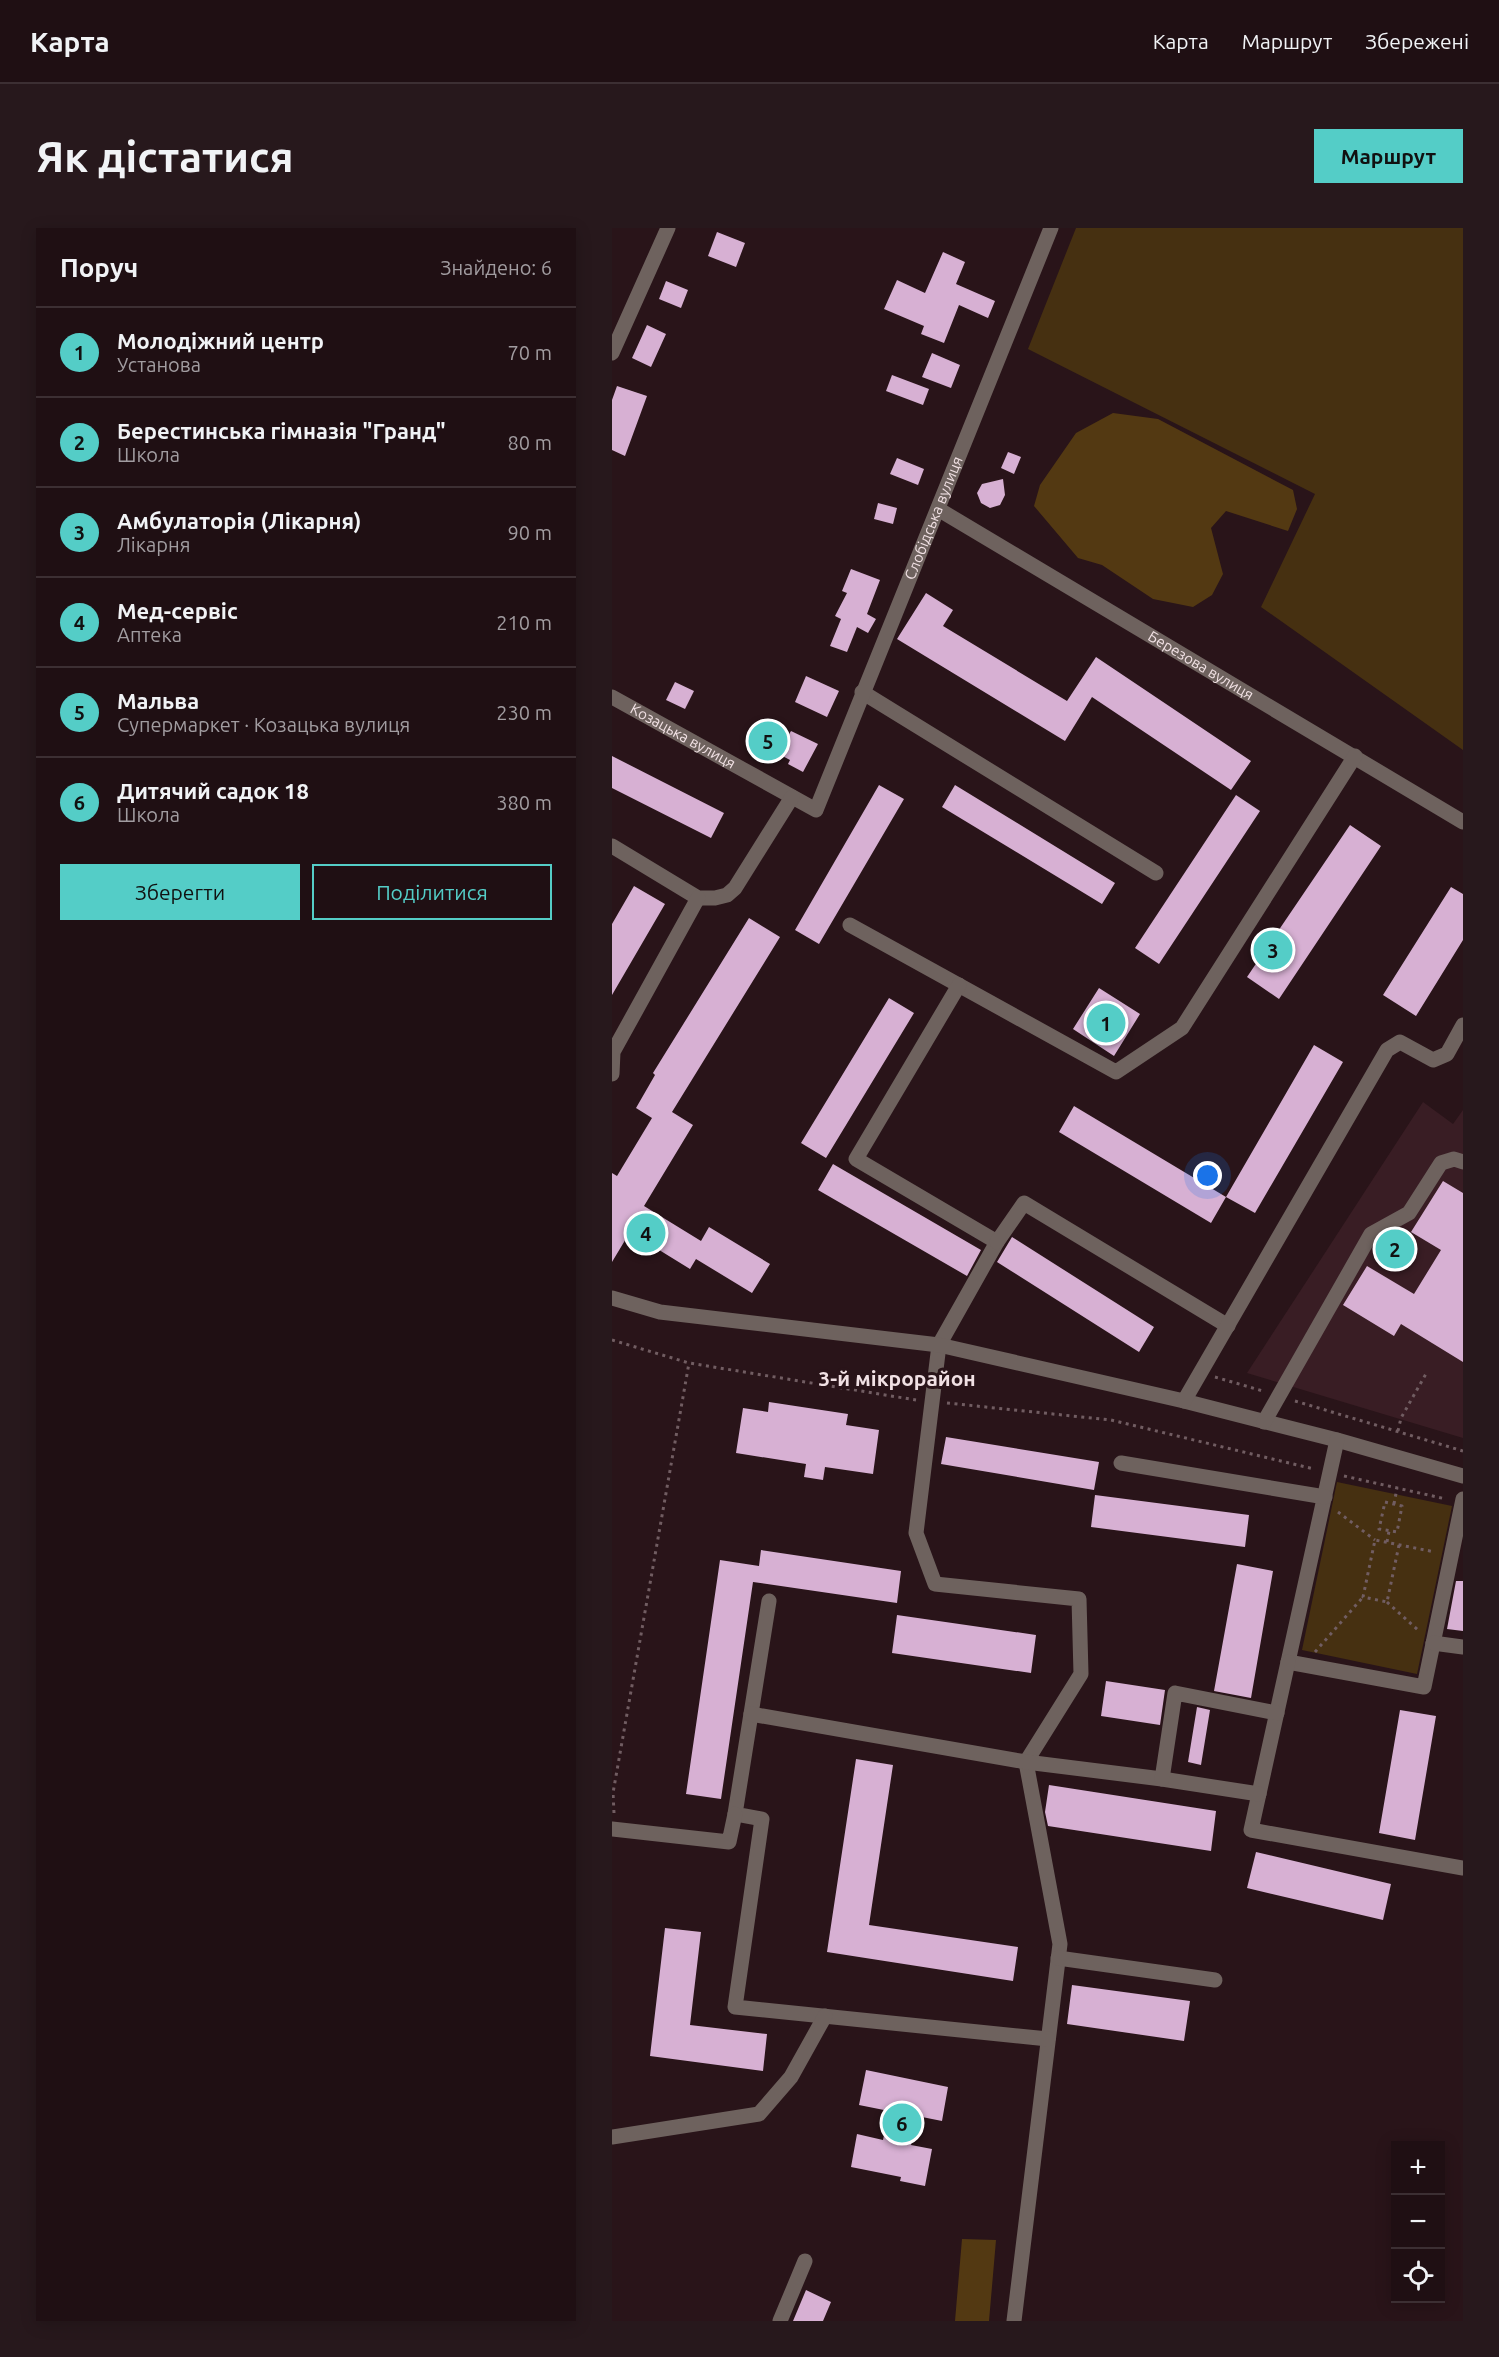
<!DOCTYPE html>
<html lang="uk">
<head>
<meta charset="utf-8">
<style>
  :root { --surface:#1f0f13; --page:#27181c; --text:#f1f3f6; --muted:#a19ca0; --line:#3c2f33; --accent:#54cdc7 }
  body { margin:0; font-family:Ubuntu,sans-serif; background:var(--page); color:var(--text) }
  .controls { position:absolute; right:18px; bottom:18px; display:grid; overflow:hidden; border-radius:0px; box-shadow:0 3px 15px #0003 }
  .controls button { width:54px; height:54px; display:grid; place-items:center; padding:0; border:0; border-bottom:2px solid var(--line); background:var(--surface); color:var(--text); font:30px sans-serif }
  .you { position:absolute; left:596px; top:948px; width:21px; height:21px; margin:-15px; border:4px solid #fff; border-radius:50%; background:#1a73e8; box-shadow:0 0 0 9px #1a73e833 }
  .badge { display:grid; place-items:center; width:39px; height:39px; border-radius:50%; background:var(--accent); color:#111; font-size:20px; font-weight:700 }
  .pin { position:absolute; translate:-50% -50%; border:3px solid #fff; box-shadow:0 2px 6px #0006 }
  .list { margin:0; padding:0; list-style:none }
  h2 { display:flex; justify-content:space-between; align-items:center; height:78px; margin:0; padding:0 24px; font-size:26px }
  h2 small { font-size:20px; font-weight:400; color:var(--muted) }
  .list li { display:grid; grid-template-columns:39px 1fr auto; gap:18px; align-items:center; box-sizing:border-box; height:90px; padding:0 24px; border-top:2px solid var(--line) }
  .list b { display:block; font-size:22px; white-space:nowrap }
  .list p { margin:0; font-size:20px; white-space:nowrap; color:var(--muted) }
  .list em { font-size:20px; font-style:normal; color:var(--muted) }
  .actions { display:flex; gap:12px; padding:18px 24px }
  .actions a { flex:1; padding:14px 0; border:2px solid var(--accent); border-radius:0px; text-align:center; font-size:21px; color:var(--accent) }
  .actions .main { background:var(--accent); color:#111 }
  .icon { flex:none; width:33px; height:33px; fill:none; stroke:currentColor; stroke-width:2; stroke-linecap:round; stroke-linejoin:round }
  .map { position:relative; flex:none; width:851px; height:2093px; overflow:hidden; border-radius:0px }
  header { display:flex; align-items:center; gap:36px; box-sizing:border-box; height:84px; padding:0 30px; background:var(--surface); border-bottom:2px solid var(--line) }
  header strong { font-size:28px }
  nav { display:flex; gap:33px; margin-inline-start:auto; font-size:21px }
  .intro { display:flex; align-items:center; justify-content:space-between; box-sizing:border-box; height:144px; padding:0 36px }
  h1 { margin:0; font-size:42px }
  .button { padding:15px 27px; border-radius:0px; background:var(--accent); color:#111; font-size:21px; font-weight:700 }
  main { display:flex; gap:36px; padding:0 36px }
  aside { flex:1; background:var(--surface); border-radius:0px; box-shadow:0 3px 15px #0003 }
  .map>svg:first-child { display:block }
  .built { fill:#391d24 }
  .green { fill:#463011 }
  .forest { fill:#533912 }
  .building { fill:#d7b0d3 }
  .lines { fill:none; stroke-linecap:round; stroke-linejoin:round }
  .path { stroke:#715d62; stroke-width:3; stroke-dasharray:3 4.5; stroke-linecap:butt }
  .minor { stroke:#6e625e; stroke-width:15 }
  .labels { text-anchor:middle; stroke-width:6; stroke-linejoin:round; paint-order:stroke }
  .street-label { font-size:15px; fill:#f1e1e4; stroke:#291419 }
  .district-label { font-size:21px; font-weight:bold; fill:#f1e1e4; stroke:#291419 }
</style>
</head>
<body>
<header>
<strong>Карта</strong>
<nav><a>Карта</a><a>Маршрут</a><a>Збережені</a></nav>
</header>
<div class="intro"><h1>Як дістатися</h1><a class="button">Маршрут</a></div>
<main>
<aside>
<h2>Поруч<small>Знайдено: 6</small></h2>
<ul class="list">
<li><span class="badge">1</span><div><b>Молодіжний центр</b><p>Установа</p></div><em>70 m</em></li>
<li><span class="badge">2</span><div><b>Берестинська гімназія &quot;Гранд&quot;</b><p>Школа</p></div><em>80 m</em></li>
<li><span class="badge">3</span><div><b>Амбулаторія (Лікарня)</b><p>Лікарня</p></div><em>90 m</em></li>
<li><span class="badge">4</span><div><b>Мед-сервіс</b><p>Аптека</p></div><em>210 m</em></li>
<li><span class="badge">5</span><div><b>Мальва</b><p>Супермаркет · Козацька вулиця</p></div><em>230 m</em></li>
<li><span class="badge">6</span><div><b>Дитячий садок 18</b><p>Школа</p></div><em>380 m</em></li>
</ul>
<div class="actions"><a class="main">Зберегти</a><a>Поділитися</a></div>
</aside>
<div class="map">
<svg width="851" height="2093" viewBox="0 0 851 2093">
  <rect width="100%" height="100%" fill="#291419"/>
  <path class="built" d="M811,874L841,896L851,882V1210L635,1145Z"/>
  <path class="green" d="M464,0H851V522L649,379L703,266L416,121Z
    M725,1254L840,1278L805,1446L690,1422Z"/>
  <path class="forest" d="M501,185L546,191L681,262L685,281L676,303L614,283L599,300L611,346L600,367L581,379L541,371L490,337L466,330L422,278L428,257L464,205Z
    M350,2011L384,2012L377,2093H343Z"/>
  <path class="building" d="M105,4L133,15L124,39L96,28Z
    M331,24L353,34L344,56L383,73L376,90L347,77L332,115L309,106L312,98L272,81L285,52L313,65Z
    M54,53L76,62L69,80L47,71Z
    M35,97L54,106L39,139L20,130Z
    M320,125L348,137L339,160L310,149Z
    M280,147L317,161L311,177L274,163Z
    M5,158L35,168L13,228L0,222V172Z
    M396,224L409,229L402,246L389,240Z
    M285,230L312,241L306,257L278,246Z
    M391,251L393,267L388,277L378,280L369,275L365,265L370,256Z
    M266,275L285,280L281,296L262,291Z
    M239,341L268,352L255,386L264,391L256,405L245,399L235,424L218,418L229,391L223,388L235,365L230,363Z
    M314,365L341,382L331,398L455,473L484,429L639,533L619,562L480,469L453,513L285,411Z
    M194,448L227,463L215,489L183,474Z
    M63,454L82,463L73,481L54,472Z
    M155,497L176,508L179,503L206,516L191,544L176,536L178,532L146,515Z
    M0,528L112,585L99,610L0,560Z
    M267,557L292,571L207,716L183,702Z
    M343,557L503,655L490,676L330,579Z
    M624,567L648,583L547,736L523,720Z
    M738,597L769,618L667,771L635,749Z
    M22,658L53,676L0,767V696Z
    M839,659L851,666V712L804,788L771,767Z
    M137,690L168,709L60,884L81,897L32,978L89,1013L97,999L158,1036L140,1065L84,1031L78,1041L18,1004L0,1034V945L5,948L40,890L24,880L43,847L41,845Z
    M487,760L528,786L502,828L461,801Z
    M277,770L302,785L214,930L189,915Z
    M702,817L731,834L643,985L614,969Z
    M462,878L614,969L599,995L447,904Z
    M221,936L369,1022L355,1048L206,962Z
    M831,953L851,965V1134L789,1096L782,1108L731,1077L755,1038L802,1066L829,1022L799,1004Z
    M400,1009L542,1099L527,1124L385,1034Z
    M157,1174L236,1186L234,1197L267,1202L261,1246L213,1239L211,1252L192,1249L194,1236L124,1225L131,1180L156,1184Z
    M334,1209L487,1234L482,1262L329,1236Z
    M483,1267L637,1287L633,1319L479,1299Z
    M149,1322L289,1343L285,1375L141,1354L109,1571L74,1566L108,1332L147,1338Z
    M625,1336L661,1343L639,1470L602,1463Z
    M844,1353H851V1403L835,1401Z
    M285,1387L424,1407L419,1445L280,1425Z
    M494,1453L553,1462L548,1497L489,1488Z
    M585,1479L598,1482L589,1537L576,1534Z
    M788,1482L824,1488L803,1612L767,1605Z
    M244,1531L281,1537L257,1697L406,1719L401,1753L215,1724Z
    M437,1557L604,1583L599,1623L436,1598L433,1584Z
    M644,1624L779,1656L771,1692L635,1660Z
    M53,1700L89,1704L78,1797L155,1806L151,1843L38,1828Z
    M460,1757L578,1773L572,1813L455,1796Z
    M254,1842L336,1859L330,1893L305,1888L299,1917L320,1921L313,1958L288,1953L289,1949L239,1939L245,1906L271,1912L277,1883L247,1877Z
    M194,2062L219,2074L211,2093H181Z"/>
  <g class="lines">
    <path class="path" d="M0,1112L77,1135L304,1172
      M603,1149L651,1163
      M683,1173L851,1223
      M335,1175L499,1192L702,1241
      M786,1203L789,1190L815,1144
      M732,1248L834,1271
      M773,1274L790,1278L785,1304L767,1301Z
      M782,1276L785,1260
      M726,1284L763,1312
      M775,1314L777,1303
      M787,1317L775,1374L751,1369L763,1312L823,1324
      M775,1374L807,1403
      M703,1424L751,1369
      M2,1585L1,1565L77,1135"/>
    <g class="minor">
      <path d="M0,125L56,0"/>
      <path id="s1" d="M326,281L851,594"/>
      <path d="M250,464L544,645"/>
      <path id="s2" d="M0,469L204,582L439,0"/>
      <path d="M0,618L86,670H103L115,667L123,660L180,569"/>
      <path d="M238,697L504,844L570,800L743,528"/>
      <path d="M347,757L244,931L385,1014L327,1117L304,1305L323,1356L467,1371L469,1446L414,1534L448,1716L402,2093"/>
      <path d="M0,846L1,824L86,670"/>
      <path d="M385,1014L412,975L616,1098"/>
      <path d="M0,1070L48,1084L327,1117L572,1173L725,1212L851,1248"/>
      <path d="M572,1173L775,822L788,814L821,832L835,826L851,797"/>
      <path d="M652,1194L759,1006L797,985L829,935L842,931L851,934"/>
      <path d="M725,1212L676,1434L812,1459L851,1271"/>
      <path d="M509,1235L713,1269"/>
      <path d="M157,1373L123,1586L150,1591L123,1779L436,1811"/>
      <path d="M821,1415L851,1419"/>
      <path d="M676,1434L639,1602L851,1640"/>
      <path d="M139,1486L414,1534L550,1551L647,1566"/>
      <path d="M550,1551L563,1465L665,1485"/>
      <path d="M0,1601L117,1614L123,1586"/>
      <path d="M446,1730L603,1752"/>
      <path d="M0,1909L147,1886L179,1849L213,1788"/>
      <path d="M168,2093L193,2033"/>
    </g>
  </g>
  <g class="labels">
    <g class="street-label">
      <text dy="5" stroke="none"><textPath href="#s2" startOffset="548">Слобідська вулиця</textPath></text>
      <text dy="5" stroke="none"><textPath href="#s1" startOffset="306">Березова вулиця</textPath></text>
      <text dy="5" stroke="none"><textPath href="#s2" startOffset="81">Козацька вулиця</textPath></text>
    </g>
    <g class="district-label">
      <text x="285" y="1158">3-й мікрорайон</text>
    </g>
  </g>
</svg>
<div class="controls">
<button>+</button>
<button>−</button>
<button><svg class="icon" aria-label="locate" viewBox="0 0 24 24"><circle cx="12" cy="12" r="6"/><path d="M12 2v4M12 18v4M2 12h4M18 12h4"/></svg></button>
</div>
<div class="you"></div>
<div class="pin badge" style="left:494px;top:795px">1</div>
<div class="pin badge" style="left:783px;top:1021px">2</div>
<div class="pin badge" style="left:661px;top:722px">3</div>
<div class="pin badge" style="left:34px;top:1005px">4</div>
<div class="pin badge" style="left:156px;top:513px">5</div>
<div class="pin badge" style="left:290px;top:1895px">6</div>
</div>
</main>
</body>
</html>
